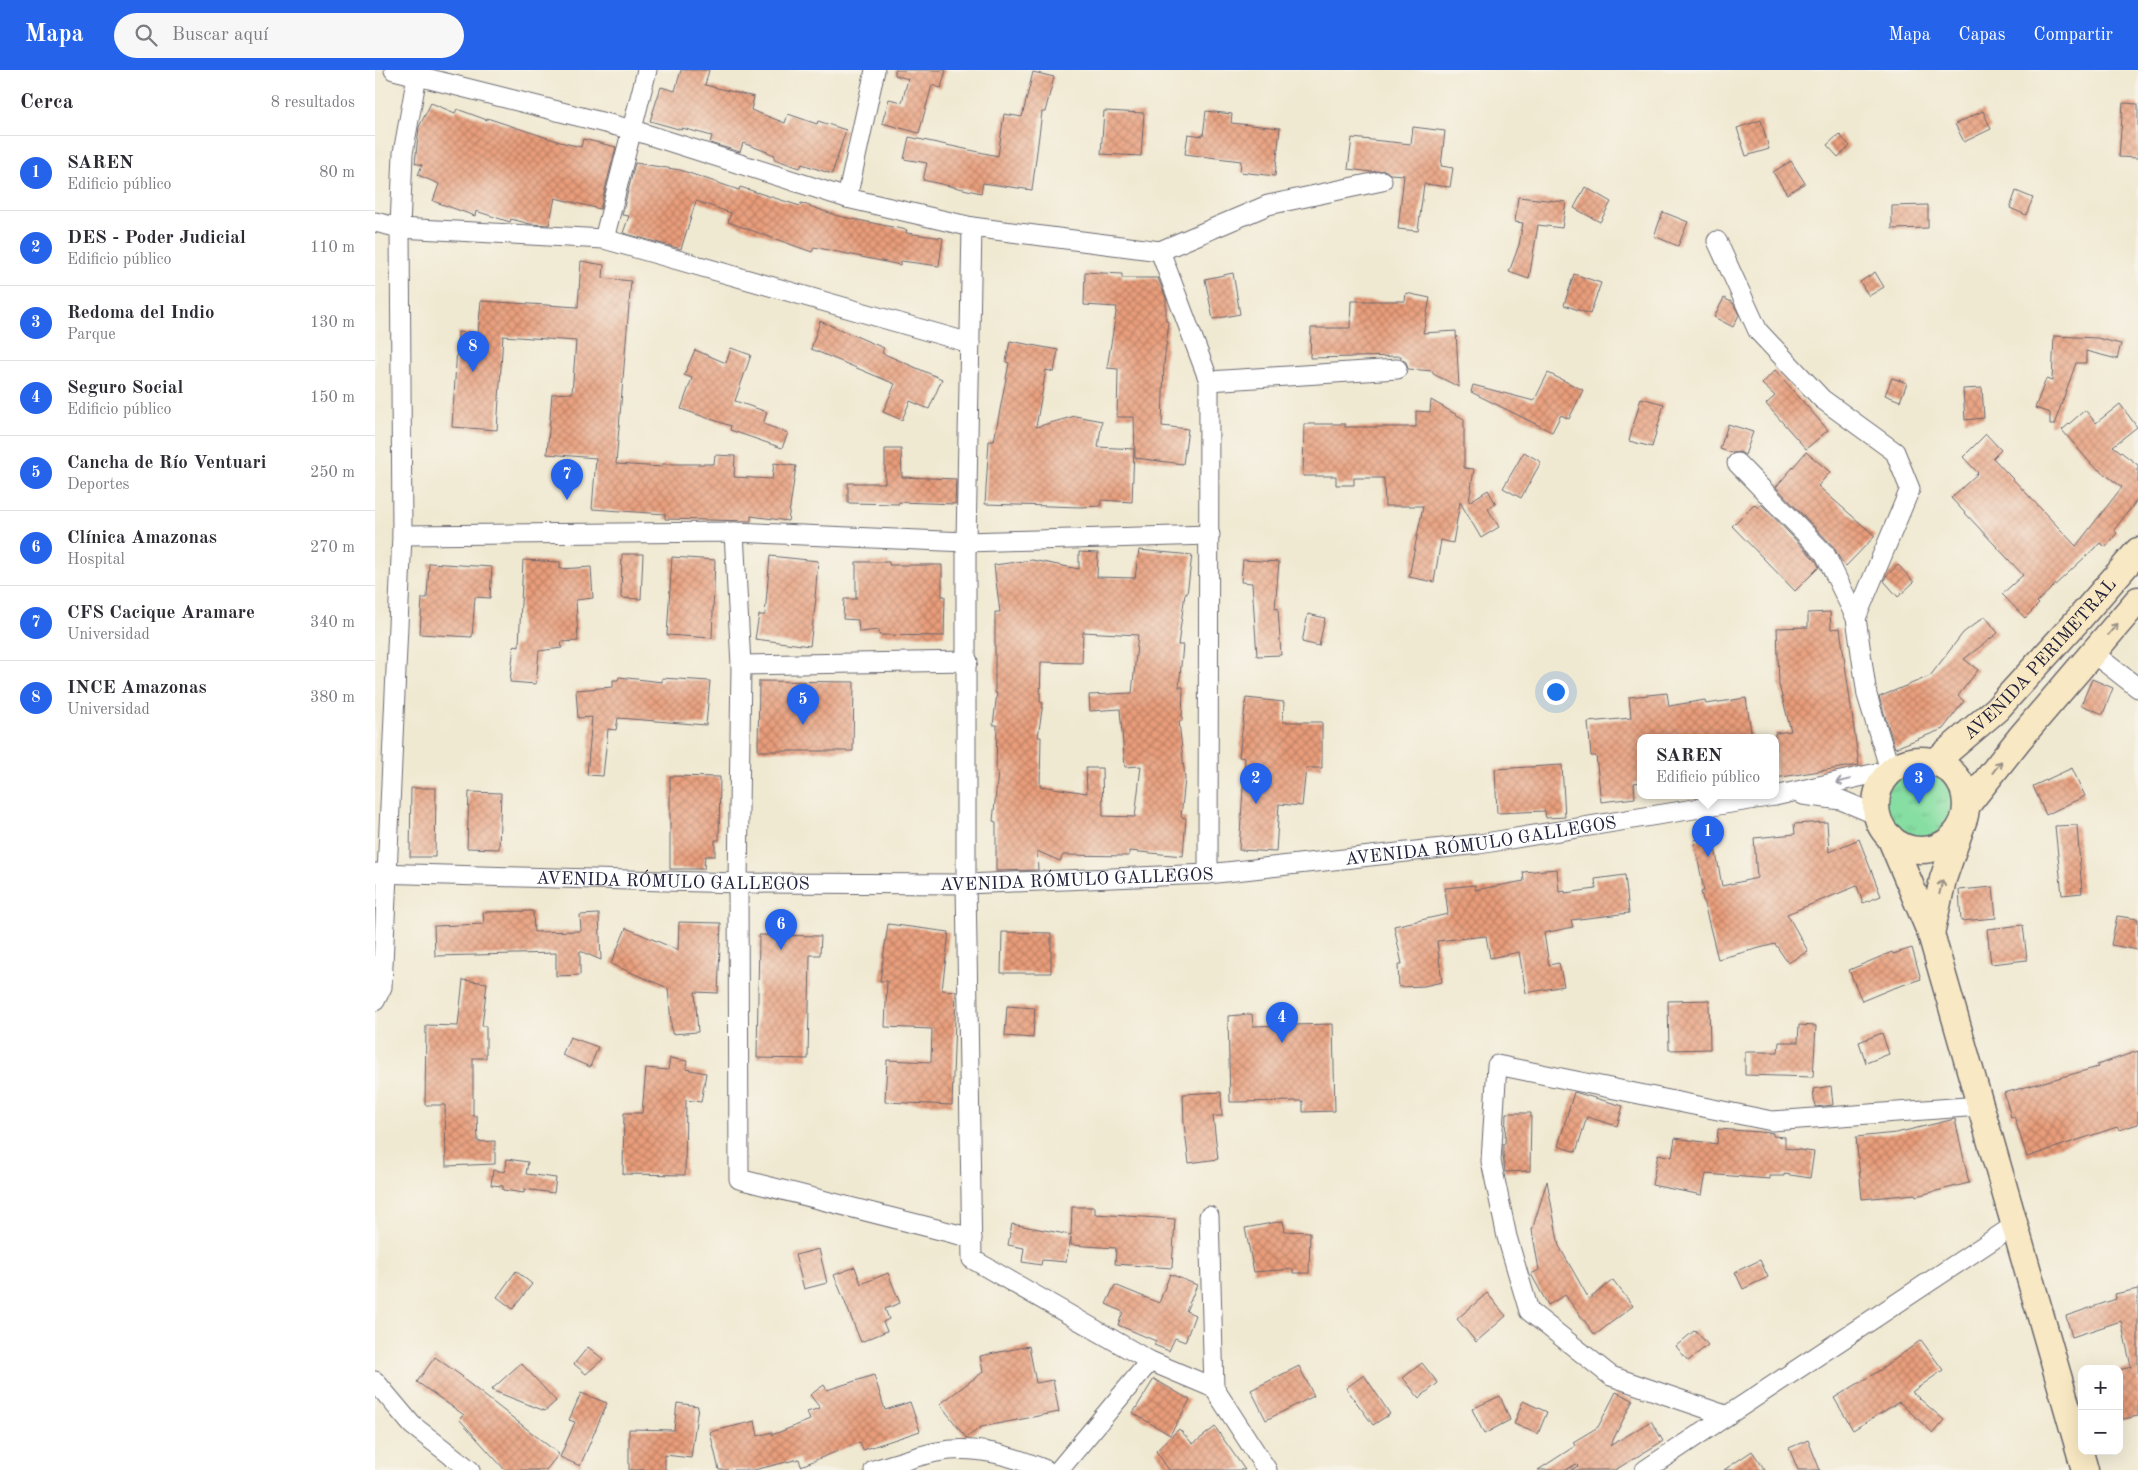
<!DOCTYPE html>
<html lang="es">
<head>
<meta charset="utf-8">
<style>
  :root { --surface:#fff; --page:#f7f7f7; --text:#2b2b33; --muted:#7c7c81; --line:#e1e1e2; --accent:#2563eb }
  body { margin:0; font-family:"Old Standard TT",serif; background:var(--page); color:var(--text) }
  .controls { position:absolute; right:15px; bottom:15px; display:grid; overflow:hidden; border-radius:10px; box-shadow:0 5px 20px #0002 }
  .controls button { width:45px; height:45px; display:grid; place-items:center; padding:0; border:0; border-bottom:1px solid var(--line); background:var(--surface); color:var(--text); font:25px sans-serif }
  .you { position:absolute; left:1180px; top:621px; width:18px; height:18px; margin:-12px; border:4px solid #fff; border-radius:50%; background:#1a73e8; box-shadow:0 0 0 8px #1a73e833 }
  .badge { display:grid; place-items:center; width:32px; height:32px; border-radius:50%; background:var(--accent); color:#fff; font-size:16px; font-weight:700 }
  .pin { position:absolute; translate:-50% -41px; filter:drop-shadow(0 1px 2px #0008) }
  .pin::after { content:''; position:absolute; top:26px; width:18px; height:15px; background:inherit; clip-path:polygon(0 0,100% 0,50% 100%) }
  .popup { position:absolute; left:1262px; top:664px; width:142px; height:65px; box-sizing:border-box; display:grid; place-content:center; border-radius:10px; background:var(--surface); filter:drop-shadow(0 1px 4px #0005); font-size:16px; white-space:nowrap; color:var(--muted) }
  .popup b { font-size:19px; color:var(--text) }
  .popup::after { content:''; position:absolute; left:50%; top:100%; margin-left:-10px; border:10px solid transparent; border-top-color:var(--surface) }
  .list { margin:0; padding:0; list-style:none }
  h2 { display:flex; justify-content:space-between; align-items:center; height:65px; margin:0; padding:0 20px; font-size:21px }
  h2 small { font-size:16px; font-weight:400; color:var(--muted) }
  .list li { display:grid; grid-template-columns:32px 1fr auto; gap:15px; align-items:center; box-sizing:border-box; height:75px; padding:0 20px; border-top:1px solid var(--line) }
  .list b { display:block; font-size:19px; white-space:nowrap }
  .list p { margin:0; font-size:16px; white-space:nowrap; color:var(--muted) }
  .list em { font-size:16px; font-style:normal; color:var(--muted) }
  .icon { flex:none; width:28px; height:28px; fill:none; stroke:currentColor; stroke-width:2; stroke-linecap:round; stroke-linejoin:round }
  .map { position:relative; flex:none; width:1763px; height:1400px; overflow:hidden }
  header { display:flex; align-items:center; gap:30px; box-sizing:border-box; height:70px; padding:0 25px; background:var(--accent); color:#fff }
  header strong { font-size:24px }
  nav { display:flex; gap:28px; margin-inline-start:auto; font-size:18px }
  .search { width:350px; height:45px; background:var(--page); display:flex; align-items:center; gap:12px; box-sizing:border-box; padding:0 18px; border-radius:28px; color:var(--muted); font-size:19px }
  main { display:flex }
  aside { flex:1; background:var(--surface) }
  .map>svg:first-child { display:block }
  .park { fill:url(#park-tufts); stroke:#54806e }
  .building { fill:url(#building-cross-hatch); fill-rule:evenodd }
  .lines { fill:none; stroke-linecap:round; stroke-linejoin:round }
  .minor-casing { stroke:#6a6870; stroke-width:21 }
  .secondary-casing { stroke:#6a6870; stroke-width:29 }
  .minor { stroke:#fff; stroke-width:19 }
  .secondary { stroke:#f8e8c3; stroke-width:26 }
  .oneway { stroke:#988f86 }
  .oneway2 { stroke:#9c9ca7 }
  .labels { text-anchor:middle; stroke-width:5; stroke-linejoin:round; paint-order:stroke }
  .street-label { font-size:18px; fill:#22223b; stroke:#f7f3e8 }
</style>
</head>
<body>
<header>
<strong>Mapa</strong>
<div class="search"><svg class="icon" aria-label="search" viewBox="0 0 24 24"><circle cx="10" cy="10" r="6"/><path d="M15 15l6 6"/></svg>Buscar aquí</div>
<nav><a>Mapa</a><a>Capas</a><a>Compartir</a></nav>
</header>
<main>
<aside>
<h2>Cerca<small>8 resultados</small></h2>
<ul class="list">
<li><span class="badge">1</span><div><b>SAREN</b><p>Edificio público</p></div><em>80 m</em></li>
<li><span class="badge">2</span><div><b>DES - Poder Judicial</b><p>Edificio público</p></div><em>110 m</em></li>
<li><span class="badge">3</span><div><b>Redoma del Indio</b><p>Parque</p></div><em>130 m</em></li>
<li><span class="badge">4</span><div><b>Seguro Social</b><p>Edificio público</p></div><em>150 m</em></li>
<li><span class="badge">5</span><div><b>Cancha de Río Ventuari</b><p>Deportes</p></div><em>250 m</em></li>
<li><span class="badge">6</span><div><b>Clínica Amazonas</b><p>Hospital</p></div><em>270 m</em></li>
<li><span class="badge">7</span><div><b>CFS Cacique Aramare</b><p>Universidad</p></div><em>340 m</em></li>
<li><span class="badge">8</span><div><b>INCE Amazonas</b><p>Universidad</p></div><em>380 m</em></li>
</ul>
</aside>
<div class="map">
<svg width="1763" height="1400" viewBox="0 0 1763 1400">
  <defs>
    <pattern id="park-tufts" width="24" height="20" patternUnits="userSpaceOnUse" patternTransform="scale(1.25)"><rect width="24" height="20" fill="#86dea2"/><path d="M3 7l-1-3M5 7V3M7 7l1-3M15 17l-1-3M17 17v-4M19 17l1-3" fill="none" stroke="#73be8c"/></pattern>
    <pattern id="building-cross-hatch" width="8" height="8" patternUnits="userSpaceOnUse" patternTransform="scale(1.25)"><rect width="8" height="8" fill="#e99d7a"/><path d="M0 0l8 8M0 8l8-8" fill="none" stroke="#bc8065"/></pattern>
  </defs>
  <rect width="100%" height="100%" fill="#f7f3e8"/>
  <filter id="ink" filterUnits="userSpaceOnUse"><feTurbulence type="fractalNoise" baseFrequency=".02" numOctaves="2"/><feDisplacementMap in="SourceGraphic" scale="10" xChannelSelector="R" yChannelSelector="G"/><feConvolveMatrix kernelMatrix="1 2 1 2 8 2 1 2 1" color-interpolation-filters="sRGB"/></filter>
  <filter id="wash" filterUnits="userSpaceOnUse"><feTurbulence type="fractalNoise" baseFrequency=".0096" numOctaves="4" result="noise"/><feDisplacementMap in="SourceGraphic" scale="20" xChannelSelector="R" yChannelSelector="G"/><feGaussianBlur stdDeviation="1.12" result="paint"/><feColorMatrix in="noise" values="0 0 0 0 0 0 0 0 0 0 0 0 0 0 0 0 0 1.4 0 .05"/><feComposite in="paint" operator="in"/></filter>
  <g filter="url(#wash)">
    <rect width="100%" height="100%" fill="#f0e9d2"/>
    <path class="park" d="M1510 734a34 34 0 1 1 68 0a34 34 0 1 1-68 0Z"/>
    <g id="blocks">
      <path class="building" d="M306,0H334L330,15L379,27L376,40L410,53L413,44L442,54L443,51L471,60L457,104L427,94L425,98L399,89L400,85L368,73L365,82L335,73L337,66L307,58V60L275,51L286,17L300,21Z
        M520,0H571L566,18L557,15L544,63L507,53L514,29L527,32L533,9L520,5Z
        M658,2L679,7L670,42H667L657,120L608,113L606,123L548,110L552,93L529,89L534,67L623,86L629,44L647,47Z
        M56,33L80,43L82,39L112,50V48L185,72L206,77L208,69L241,77L225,139L180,128L174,155L155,154L136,149L135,152L101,141L100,146L58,131L64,114L43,105L47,95L40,93L44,57Z
        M1748,33L1763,34V88L1744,87Z
        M729,41L769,43L766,86L726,84Z
        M831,41L857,44L856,53L905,58L900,106L865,102L866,91L810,84L813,64L828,66Z
        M1608,41L1616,59L1589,72L1580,54Z
        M1386,50L1394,79L1371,86L1362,58Z
        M1038,57L1070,61L1066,96L1078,98L1075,117L1049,114L1043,161L1023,159L1029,105L1015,104L1010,100L997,102L973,99L977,68L1036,74Z
        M1464,64L1475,76L1463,87L1452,75Z
        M1416,91L1430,113L1412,124L1398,102Z
        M260,93L305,100L364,120L365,117L425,136L426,133L463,146L532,160L531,163L568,168L564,196L526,191L525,195L439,177L437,182L353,152L356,143L321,131L306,179L248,163L254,146L247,145Z
        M1210,117L1236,132L1225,152L1199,138Z
        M1641,121L1658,128L1651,145L1635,138Z
        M1143,127L1191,132L1187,158L1163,155L1154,209L1134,202L1144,175L1148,153L1140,152Z
        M1553,135V158L1517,159V136Z
        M1288,142L1313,152L1303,176L1279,166Z
        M206,191L229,195L228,208L256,211L241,394L287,397V394H339L340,385L360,386L359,407L397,409L399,393L421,396L413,451L376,446V451L290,449V444L217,439L221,388L172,384L177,324L197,323L201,271L128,266L122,360L77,357L83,262L103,264L106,231L203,237Z
        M710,202L747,204V208H783L791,228V251L794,252L789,293L787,356L813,359L808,394L760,388L759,347H742L743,299L732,298L742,237L709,235Z
        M1500,202L1509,217L1494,226L1485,212Z
        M858,203L865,244L838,249L830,209Z
        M1199,204L1226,213L1215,244L1189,235Z
        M1031,223L1055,228L1048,263L1081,261L1084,317L1058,304V301L1033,299L1031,292L1026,289V286L935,288L936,258H975L976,231H1030Z
        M1349,228L1358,233L1364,245L1358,257L1339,247Z
        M445,251L509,278L507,283L567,309L554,339L535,331L527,350L508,342L520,314L436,279Z
        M1679,266L1722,268L1746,274L1742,289L1711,281V293H1701L1679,355H1675V343L1660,338L1671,309L1677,311Z
        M635,271L683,280L679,302L671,300L661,357L700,346L727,351L723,377L759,379L757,432L726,430V436L706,437L610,434L614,371H619L634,293L631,292Z
        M356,278L376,285L360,331L392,342L388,354L413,363L407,378L355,360L356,356L306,339L317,308L309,305L320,280L351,293Z
        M1400,300L1453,360L1431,379L1391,334L1400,326L1387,314Z
        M1173,303L1208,320L1194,349L1186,345L1177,362L1096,322L1098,315L1159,331Z
        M1517,308L1532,313L1525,331L1510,325Z
        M1607,318L1609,348L1590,350L1588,319Z
        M1266,328L1289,334L1277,377L1254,371Z
        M1056,330L1089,349V398L1099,399L1094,432L1113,420L1121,434L1113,439L1124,457L1106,468L1085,432L1078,473L1066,470L1059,512L1034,507L1048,436H1010L1009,408H979V415H961V406H928L929,354H970V357H1041V341L1055,342Z
        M1745,334L1762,357L1738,376L1763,395V429L1739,460L1742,463L1731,477L1725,473L1662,532L1664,534L1650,548L1627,524L1648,505L1576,428L1603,403L1588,387L1611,364L1626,380L1618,388L1701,476L1747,417L1716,394L1687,360L1710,340L1721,353Z
        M1353,354L1378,362L1370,385L1365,382L1357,383L1345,379Z
        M510,379H526L527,407L581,409L580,434L524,432V434L473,433V413H510Z
        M1149,382L1166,392L1146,428L1128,418Z
        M1431,382L1455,402L1443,416L1500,466L1471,496L1465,489L1458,476L1401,417Z
        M1379,434L1383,438L1386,434L1441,491L1444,497L1420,521L1357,456Z
        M764,480L817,485L812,524H810L803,575H808L804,617H808L807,651H804L810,709L806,747L811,748L808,786L754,781V786L688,785L685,791L662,781L663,800L621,801V752L618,751L623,702H621L622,655H618L622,623H620V542H625L619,495L657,490L704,499V482L723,483L722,507L760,508ZM708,562L763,565L757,623L714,625L715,641L745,639L750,697L766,696L760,747L728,746L727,698H711L712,723L665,716L666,667H663L668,633L665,632L666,592L707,593Z
        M247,484H268L266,529L246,528Z
        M395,486L443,491L440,528H441L435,576L380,569L384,545H390Z
        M297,487L340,490L337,568L292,565Z
        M148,490L185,492V499L216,497L218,528L201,530L203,571L186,572L187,578L164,581L161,614L135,612L139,575L144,576Z
        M868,490L904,492L900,539L903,538L906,585L882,586L877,513L866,512Z
        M481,492H514V495H567V526H570L569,566L504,565V560L484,562L483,550L468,549L469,529H481Z
        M54,493L117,497L115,528L100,527L97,567L45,564L47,528H52Z
        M1523,495L1539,512L1523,527L1509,511L1511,506Z
        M1455,542L1456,559L1465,558L1484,695L1400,708V663L1416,661L1404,615L1402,558L1433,557V543Z
        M933,544L950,548L944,576L927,572Z
        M1610,546L1623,563L1589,589L1603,600L1583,626L1589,631L1568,659L1520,678L1504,627L1555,606L1588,563Z
        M244,607L287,612V608L335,611L331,655L243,648L241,660L233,659L228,706L212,705L217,647L203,648L201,620L238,617V610H243Z
        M1717,609L1738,618L1728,644L1706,635Z
        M384,611L479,612L478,681H383Z
        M1292,623L1294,636L1330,630L1331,634L1371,628L1377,668H1266V712L1259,713L1260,728L1226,732L1221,686H1216L1213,652L1256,648L1254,627Z
        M871,628L909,632L908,652H947V698H931L927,736L904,734L901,782L864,780L870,688L864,687Z
        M1187,695L1190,747L1171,748L1170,741L1122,743L1120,699Z
        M1697,698L1710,726L1671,745L1658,716Z
        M295,706L345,707L344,770H340V786H330L329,799H295Z
        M36,718H61L60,787H35Z
        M94,722L126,723L124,779L92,778Z
        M1452,752L1454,782L1484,769L1506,826L1488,833L1482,816L1412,844L1433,881L1413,893L1400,874L1343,889L1326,822L1329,821L1319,770L1338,766L1347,816L1382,808L1379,768L1420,764L1419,754Z
        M1702,755L1707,823L1687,825L1680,756Z
        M1182,799L1184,822L1190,821V823L1221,819L1220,809L1250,805L1254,843L1196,850L1198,857L1169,863L1174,895L1184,893L1189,916L1151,923L1144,882L1115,888L1111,866L1062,871L1067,912L1049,916L1024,917L1023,894H1027L1019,856L1073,844L1070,818L1100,815V820L1149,811L1148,802Z
        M1618,817L1621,848L1586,851L1584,820Z
        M158,841L159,862L206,861L205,845L224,844L226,890L205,881V905L181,906V883L60,886L59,856L109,854L108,842Z
        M1742,846L1763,849V880L1736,875Z
        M304,852L346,853L343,923L320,922L323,962L297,964L293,918L236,894L251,858L303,880Z
        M513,854L574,862L567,920L581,921L577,1035L510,1032L512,990L556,992L557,959L510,957L512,911H505Z
        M1648,855L1652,890L1616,894L1612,859Z
        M627,862L676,863V903H626Z
        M384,865L446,866L445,885H435L433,989L382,988Z
        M1537,878L1546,909L1516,919L1487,931L1474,900L1517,882L1518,884Z
        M88,910L112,913L107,956H111V988H98V1046H102L103,1072L120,1071V1094L71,1096L70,1035H50L51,955L83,956Z
        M1334,930L1335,979L1294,980L1293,931Z
        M632,936L660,938L658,968L630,966Z
        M877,944L878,956L958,954L960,1041L928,1042V1031L855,1032L853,946Z
        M1424,955L1441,956L1438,1007L1370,1005V982H1403L1404,972H1423Z
        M1507,963L1514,984L1491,993L1484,972Z
        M195,967L223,977L215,997L187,985Z
        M1763,981V1054L1744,1060L1742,1057L1652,1087L1639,1046L1636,1047L1629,1023L1723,997L1722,995Z
        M295,988L312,991L311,999L331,1003L326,1032L311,1030L310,1105L248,1104L249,1043H267L271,998L293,1000Z
        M1456,1016L1458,1035L1440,1037L1438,1019Z
        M846,1022L847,1046H838L843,1089L814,1093L809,1054L808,1024Z
        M1199,1022L1248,1036L1242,1056L1212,1047L1201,1082L1183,1076Z
        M1131,1043H1156L1155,1101L1130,1102L1128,1085V1074H1130Z
        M1580,1049L1594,1113L1541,1126L1540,1124L1487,1129L1481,1067L1521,1063Z
        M1343,1059L1398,1063V1066L1410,1067V1078L1439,1082L1435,1108L1409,1104V1106H1395V1109L1331,1104L1327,1125L1277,1115L1283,1084L1297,1087L1300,1068L1342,1074Z
        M132,1089L153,1092L151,1104L181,1108L179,1123L149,1119V1123L128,1120V1116L116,1115L118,1100L130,1102Z
        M1172,1111L1184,1176L1214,1229L1238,1210L1258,1236L1220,1265L1190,1225L1173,1235L1156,1204L1164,1200L1157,1160Z
        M697,1137H720V1144L800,1149L797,1198L740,1194L741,1178L696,1175V1167L691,1192L667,1190L666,1195L647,1192L649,1178L633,1175L637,1154L696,1165Z
        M908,1151L910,1161L935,1162L934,1203H918V1199L879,1202L870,1158Z
        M444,1179L452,1213L429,1219L420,1185Z
        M1385,1190L1393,1207L1368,1219L1360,1202Z
        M480,1197L486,1214L513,1203L525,1233L510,1239L514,1249L508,1252L512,1261L486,1272L459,1205Z
        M141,1201L157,1214L138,1239L122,1227Z
        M795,1204L822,1215L811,1241L820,1245L810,1272L800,1268L794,1281L779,1275L781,1271L743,1255L748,1242L731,1234L740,1215L784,1233Z
        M1763,1219V1346L1744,1350V1300L1756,1297L1746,1251L1697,1267L1691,1246L1741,1229L1740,1224Z
        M1112,1223L1131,1246L1101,1272L1082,1249Z
        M1320,1260L1333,1275L1313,1291L1301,1276Z
        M1546,1270L1568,1300L1537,1322L1569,1350L1558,1363L1524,1332L1478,1360L1459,1328L1507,1299Z
        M654,1276L661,1313L678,1310L684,1342L606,1357L591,1368L565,1334L608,1302L605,1286Z
        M213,1277L228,1289L211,1304L199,1294Z
        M60,1287L88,1307L87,1308L184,1384L171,1400H130L84,1349L89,1345L42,1312Z
        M146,1293L181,1331L170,1341L116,1320Z
        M1047,1293L1063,1313L1044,1328L1028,1308Z
        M924,1296L939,1326L891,1350L876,1320Z
        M499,1305L510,1340L535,1332L545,1361L488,1380L485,1372L426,1396L424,1389L379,1400H344L335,1362L380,1351L383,1366L397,1362V1365L435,1350L432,1342L445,1338L435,1325L449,1315L452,1320Z
        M989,1305L1015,1344L998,1355L971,1318Z
        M779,1309L815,1330L795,1365L758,1343Z
        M1241,1322L1258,1330L1235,1376L1276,1351L1288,1371L1240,1400H1196L1203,1396L1201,1394L1191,1400H1163L1200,1376L1198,1372L1223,1357Z
        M206,1323L232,1333L205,1396L185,1387L200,1352L194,1350Z
        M1125,1326L1135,1350L1109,1364L1097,1339Z
        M1148,1331L1172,1342L1163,1364L1139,1354Z
        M302,1333L323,1336L316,1388L290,1385V1400H254V1359L299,1360Z
        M840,1357L870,1400H794L781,1381L804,1359L818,1374Z
        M1433,1370L1445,1400H1423L1414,1378Z
        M1377,1381L1390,1400H1349Z"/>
    </g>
  </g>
  <g filter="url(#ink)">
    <use href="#blocks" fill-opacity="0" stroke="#6a6870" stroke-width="1"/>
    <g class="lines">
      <g class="minor-casing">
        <g id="minor">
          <path d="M19,0L258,60L472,128L597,157L785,181L893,135L1007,111"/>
          <path d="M472,128L500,0"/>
          <path d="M0,152L25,158L229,169L595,273"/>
          <path d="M597,157L591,472V814L597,1189L775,1291L839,1318L892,1400"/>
          <path d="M229,169L272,0"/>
          <path d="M1342,171L1383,261L1447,329L1520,382L1535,419L1481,548L1492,625L1515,700L1400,726"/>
          <path d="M785,181L834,311L833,804"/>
          <path d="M834,311L1022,299"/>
          <path d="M1362,393L1450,484L1481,548"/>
          <path d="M359,462L366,595L363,813L364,1109L597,1168"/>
          <path d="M27,465L359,462L591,472L835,465"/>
          <path d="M1718,583L1763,618"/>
          <path d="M366,595L593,591"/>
          <path d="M1428,725L1466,730L1502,745"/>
          <path id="s1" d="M0,803L363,813L591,814L833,804L1104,774L1399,726"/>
          <path d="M0,931L7,917L27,465L25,158L28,83L43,0"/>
          <path d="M834,1146L839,1318"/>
          <path d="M0,1311L37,1355L95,1400"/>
          <path d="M1350,1345L1236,1306L1154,1241L1132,1167L1116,1091L1122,995L1397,1051L1605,1036"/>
          <path d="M499,1400C520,1394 541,1386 562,1382C599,1374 637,1386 671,1400"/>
          <path d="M684,1400L775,1291"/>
          <path d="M1270,1400L1640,1155"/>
        </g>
      </g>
      <g class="secondary-casing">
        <g id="secondary">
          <circle cx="1546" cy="735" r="45"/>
          <path id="s2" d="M1561,691L1622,639L1703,550L1763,481"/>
          <path d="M1592,735L1645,668L1763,530"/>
          <path d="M1515,767L1556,864L1710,1400"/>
          <path d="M1556,864L1568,809L1586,757"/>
        </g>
      </g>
      <use href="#minor" class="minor"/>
      <use href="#secondary" class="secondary"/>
    </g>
    <defs><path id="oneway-shaft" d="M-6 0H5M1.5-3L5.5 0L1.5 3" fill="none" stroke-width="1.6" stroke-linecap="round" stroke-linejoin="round" transform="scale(1.25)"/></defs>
    <g class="oneway">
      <use href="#oneway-shaft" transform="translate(1738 559) rotate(-50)"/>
      <use href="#oneway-shaft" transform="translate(1622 697) rotate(-52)"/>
      <use href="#oneway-shaft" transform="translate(1566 817) rotate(-77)"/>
    </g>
    <use class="oneway2" href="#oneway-shaft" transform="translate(1468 711) rotate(167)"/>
  </g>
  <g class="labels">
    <g class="street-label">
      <text dy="6" stroke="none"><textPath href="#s2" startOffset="146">AVENIDA PERIMETRAL</textPath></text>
      <text dy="6" stroke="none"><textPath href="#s1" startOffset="1108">AVENIDA RÓMULO GALLEGOS</textPath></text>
      <text dy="6" stroke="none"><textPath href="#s1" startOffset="702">AVENIDA RÓMULO GALLEGOS</textPath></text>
      <text dy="6" stroke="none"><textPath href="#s1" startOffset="298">AVENIDA RÓMULO GALLEGOS</textPath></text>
    </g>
  </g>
</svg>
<div class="controls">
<button>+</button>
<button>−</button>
</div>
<div class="you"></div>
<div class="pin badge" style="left:1333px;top:787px">1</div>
<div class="popup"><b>SAREN</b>Edificio público</div>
<div class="pin badge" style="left:881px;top:734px">2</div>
<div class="pin badge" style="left:1544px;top:734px">3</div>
<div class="pin badge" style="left:907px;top:973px">4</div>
<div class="pin badge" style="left:428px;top:655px">5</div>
<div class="pin badge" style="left:406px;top:880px">6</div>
<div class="pin badge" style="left:192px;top:430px">7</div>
<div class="pin badge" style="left:98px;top:302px">8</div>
</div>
</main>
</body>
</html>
